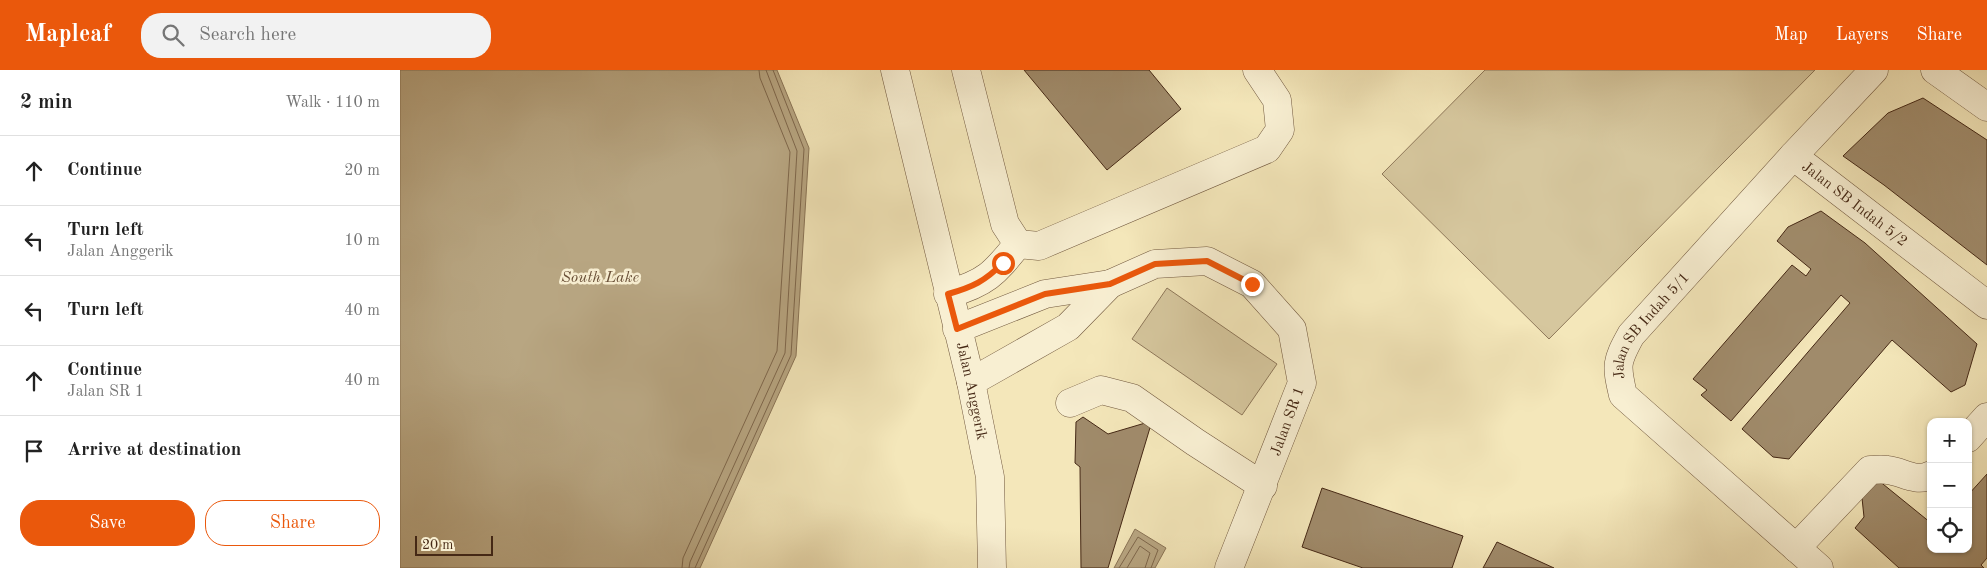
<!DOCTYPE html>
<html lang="en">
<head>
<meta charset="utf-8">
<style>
  :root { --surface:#fff; --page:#f2f2f2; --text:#222; --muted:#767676; --line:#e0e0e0; --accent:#ea580c }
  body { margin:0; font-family:"Old Standard TT",serif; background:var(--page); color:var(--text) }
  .controls { position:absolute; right:15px; bottom:15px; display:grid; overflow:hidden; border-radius:10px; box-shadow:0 1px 4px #0004 }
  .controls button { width:45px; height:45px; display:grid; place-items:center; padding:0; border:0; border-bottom:1px solid var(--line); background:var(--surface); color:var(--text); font:25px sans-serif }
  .scale { position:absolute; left:15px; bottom:12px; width:78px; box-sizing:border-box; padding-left:5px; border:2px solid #452815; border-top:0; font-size:14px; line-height:18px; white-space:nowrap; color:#452815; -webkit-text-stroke:4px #f8efd2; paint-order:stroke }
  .stop { position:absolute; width:15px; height:15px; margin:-11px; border:4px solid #ea580c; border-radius:50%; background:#fff }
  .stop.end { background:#ea580c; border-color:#fff; box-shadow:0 1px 5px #0008 }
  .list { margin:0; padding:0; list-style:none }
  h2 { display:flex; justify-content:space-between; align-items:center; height:65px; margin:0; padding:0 20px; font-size:21px }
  h2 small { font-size:16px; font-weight:400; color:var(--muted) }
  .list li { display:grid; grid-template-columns:32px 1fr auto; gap:15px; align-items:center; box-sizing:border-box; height:70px; padding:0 20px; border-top:1px solid var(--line) }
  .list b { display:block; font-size:19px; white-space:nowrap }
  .list p { margin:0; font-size:16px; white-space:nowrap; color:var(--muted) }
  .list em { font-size:16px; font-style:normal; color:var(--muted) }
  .actions { display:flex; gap:10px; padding:15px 20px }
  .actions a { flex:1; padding:11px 0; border:1px solid var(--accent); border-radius:20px; text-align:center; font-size:18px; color:var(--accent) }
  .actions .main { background:var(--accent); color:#fff }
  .icon { flex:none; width:28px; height:28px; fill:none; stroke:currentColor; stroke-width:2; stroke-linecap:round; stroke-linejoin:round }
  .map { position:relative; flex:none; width:1587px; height:498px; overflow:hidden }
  header { display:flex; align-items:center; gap:30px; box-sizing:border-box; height:70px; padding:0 25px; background:var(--accent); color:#fff }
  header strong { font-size:24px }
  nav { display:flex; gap:28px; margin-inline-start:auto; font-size:18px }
  .search { width:350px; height:45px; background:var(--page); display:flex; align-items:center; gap:12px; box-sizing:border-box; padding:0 18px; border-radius:20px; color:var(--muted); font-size:19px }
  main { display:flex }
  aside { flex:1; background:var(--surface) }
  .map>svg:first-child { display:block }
  .green { fill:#d6c79e; stroke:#8e785a }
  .water { fill:#b8a682; stroke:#8a7456 }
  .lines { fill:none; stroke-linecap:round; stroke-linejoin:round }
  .shore { stroke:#7e674c; stroke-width:1 }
  .building { fill:#a08b6b; stroke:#452815 }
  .minor-casing { stroke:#71583e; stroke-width:29 }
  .minor { stroke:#f8efd2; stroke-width:28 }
  .route { stroke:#ea580c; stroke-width:6 }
  .labels { text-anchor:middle; stroke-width:5; stroke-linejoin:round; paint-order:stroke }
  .street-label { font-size:15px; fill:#452815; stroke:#f8efd2 }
  .water-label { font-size:16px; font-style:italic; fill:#684e36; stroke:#f8efd2 }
</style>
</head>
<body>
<header>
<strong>Mapleaf</strong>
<div class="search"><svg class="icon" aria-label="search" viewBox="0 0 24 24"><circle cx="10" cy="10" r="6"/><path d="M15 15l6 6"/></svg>Search here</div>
<nav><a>Map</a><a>Layers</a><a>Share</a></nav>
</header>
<main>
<aside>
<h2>2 min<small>Walk · 110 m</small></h2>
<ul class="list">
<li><svg class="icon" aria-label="ahead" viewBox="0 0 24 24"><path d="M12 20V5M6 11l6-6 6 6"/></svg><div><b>Continue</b></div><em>20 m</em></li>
<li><svg class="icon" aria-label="left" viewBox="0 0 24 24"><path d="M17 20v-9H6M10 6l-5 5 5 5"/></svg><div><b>Turn left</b><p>Jalan Anggerik</p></div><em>10 m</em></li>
<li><svg class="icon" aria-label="left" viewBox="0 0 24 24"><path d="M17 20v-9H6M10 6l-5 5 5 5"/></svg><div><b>Turn left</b></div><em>40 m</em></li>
<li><svg class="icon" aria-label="ahead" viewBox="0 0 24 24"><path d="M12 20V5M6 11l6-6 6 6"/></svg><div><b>Continue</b><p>Jalan SR 1</p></div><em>40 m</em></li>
<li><svg class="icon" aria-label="arrive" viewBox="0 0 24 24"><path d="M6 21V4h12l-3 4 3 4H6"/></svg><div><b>Arrive at destination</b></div></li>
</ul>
<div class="actions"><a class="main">Save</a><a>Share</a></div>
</aside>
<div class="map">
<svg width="1587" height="498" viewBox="0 0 1587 498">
  <rect width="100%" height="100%" fill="#f4e7ba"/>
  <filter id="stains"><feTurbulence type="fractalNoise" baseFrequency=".004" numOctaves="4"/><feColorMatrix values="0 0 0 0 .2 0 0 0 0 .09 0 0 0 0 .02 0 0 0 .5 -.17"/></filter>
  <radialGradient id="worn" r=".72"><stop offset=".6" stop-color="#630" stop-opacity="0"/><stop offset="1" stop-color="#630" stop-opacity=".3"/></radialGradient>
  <path class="green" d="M1085,0H1415L1149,269L982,104Z
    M767,218L877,294L842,345L732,269Z"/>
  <path class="water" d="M0,0H377L409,78L396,286L300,498H0Z
    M735,459L766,478L755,498H714Z"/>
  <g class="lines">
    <path class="shore" d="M282,498L283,488L377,281L390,82L360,8L359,0
      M289,498L290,492L385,283L397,81L366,0
      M295,498L391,285L404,79L373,0
      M719,498L738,467L758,480L751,498
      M727,498L740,476L750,483L745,498"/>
  </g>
  <path class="building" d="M624,0H749L781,39L707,100Z
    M1523,28L1587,70V195L1484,115L1443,86L1488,43Z
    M1421,141L1465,173L1577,274L1565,315L1551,322L1492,270L1389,389L1373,387L1342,359L1450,233L1441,225L1331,351L1301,325L1307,320L1293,309L1392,195L1406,206L1411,199L1377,171L1388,157Z
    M683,347L708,364L752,351L708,498H681L680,397L675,393L676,352Z
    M1587,404V488L1581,495L1584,498H1499L1455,458L1464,447L1462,428L1478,410L1531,453V479H1568V425Z
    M922,418L1063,466L1052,498H963L902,477Z
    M1097,472L1154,498H1083Z"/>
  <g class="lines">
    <g class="minor-casing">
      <g id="minor">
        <path id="s1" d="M495,0L571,312L590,407L592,498"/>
        <path d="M566,0L605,154L618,174L639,176L867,79L880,60L877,30L857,0"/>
        <path d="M1535,0L1587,37"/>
        <path id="s2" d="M1393,86L1587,235"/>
        <path d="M548,224C586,213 594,204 618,174"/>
        <path d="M557,259L645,224L710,214L755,194L807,191L852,214L892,259L902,313L829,498"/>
        <path d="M571,312L668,257L710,214"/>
        <path d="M670,333L701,320L732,328L795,372L863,416"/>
        <path d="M1568,368L1587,347"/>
        <path d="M1396,478L1470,400C1475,400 1481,399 1487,400C1502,401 1515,413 1531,405"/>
        <path id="s3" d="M1419,498L1223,325C1216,295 1216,292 1231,265L1393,86L1474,0"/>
      </g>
    </g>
    <use href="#minor" class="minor"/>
  </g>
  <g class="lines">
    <path class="route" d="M603,193C585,211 573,217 548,224L557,259L645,224L710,214L755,194L807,191L852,214"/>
  </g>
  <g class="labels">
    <g class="street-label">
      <text dy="5" stroke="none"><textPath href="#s2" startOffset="78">Jalan SB Indah 5/2</textPath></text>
      <text dy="5" stroke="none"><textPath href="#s3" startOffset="342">Jalan SB Indah 5/1</textPath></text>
      <text dy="5" stroke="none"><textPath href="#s1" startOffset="330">Jalan Anggerik</textPath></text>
      <text transform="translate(887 351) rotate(-70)" y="5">Jalan SR 1</text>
    </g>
    <g class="water-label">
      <text x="200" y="212">South Lake</text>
    </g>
  </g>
  <rect width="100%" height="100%" filter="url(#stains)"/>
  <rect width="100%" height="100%" fill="url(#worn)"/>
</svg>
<div class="controls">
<button>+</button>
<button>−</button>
<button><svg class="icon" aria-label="locate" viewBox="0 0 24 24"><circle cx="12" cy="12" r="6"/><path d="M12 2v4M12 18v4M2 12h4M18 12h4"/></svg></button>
</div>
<div class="scale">20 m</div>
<div class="stop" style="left:603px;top:193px"></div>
<div class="stop end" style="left:852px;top:214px"></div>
</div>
</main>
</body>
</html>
